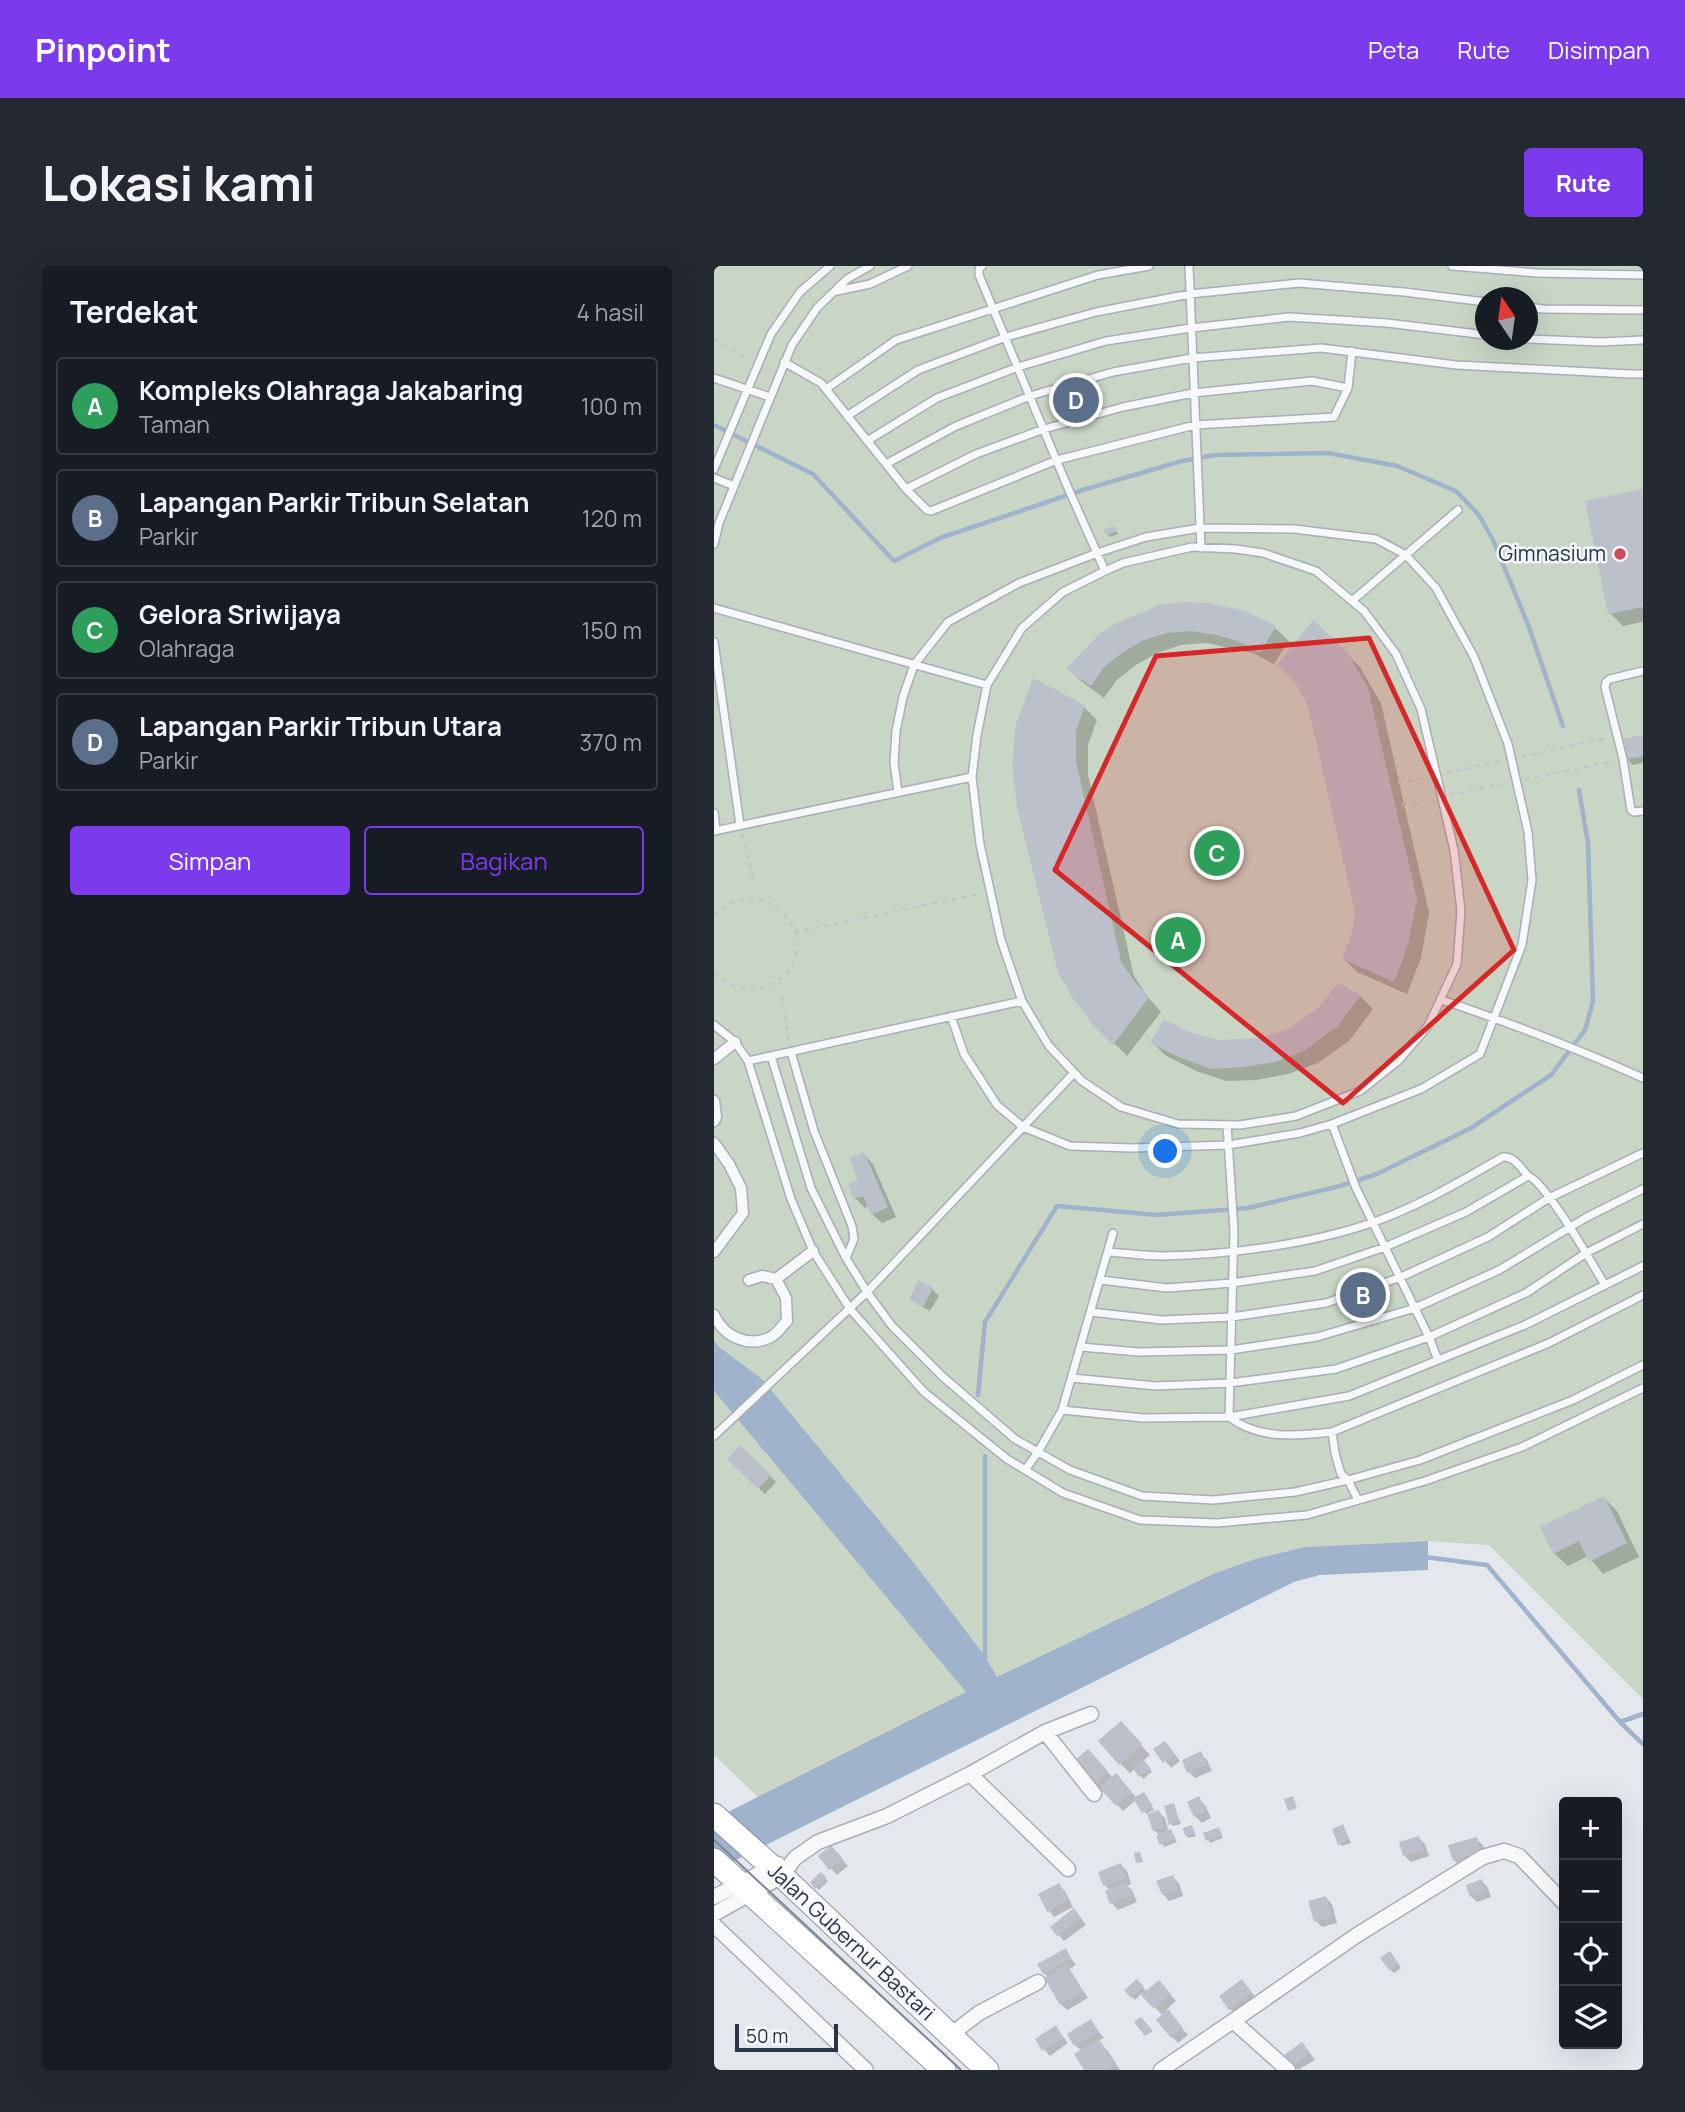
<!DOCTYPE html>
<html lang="id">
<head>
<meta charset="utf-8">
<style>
  :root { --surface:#171b24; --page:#242831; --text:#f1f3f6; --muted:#9ea1a6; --line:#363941; --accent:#7c3aed }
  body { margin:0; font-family:Manrope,sans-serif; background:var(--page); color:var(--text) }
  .controls { position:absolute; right:21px; bottom:21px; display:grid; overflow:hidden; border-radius:7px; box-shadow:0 7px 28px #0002 }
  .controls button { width:63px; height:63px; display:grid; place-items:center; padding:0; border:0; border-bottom:2px solid var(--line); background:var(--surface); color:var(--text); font:35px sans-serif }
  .compass { position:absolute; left:761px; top:21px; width:63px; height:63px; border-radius:50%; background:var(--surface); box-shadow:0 7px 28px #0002; rotate:347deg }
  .scale { position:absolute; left:21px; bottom:18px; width:103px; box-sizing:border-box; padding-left:7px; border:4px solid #2b3445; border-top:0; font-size:19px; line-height:24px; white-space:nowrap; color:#2b3445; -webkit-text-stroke:5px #f4f6f9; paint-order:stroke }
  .you { position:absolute; left:452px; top:886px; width:24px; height:24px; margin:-18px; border:5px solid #fff; border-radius:50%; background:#1a73e8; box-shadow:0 0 0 10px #1a73e833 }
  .badge { display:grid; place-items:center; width:46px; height:46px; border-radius:50%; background:var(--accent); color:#fff; font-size:23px; font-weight:700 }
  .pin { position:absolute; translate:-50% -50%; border:4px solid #fff; box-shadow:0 2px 7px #0006 }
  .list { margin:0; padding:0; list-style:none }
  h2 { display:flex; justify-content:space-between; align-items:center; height:91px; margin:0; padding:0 28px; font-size:30px }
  h2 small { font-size:23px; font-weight:400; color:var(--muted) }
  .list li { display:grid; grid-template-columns:46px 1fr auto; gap:21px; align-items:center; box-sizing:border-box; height:98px; margin:0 14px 14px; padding:0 14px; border:2px solid var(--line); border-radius:7px }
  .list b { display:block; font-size:26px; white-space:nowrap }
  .list p { margin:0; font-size:23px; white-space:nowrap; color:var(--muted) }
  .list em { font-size:23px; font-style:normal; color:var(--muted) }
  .actions { display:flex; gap:14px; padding:21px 28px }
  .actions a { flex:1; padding:16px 0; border:2px solid var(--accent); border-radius:7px; text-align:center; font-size:24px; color:var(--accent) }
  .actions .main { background:var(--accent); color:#fff }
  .icon { flex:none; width:38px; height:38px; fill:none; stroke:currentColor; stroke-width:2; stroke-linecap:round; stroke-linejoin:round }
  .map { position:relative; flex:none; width:929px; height:1804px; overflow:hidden; border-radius:7px }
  header { display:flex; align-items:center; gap:42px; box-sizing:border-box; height:98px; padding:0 35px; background:var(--accent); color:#fff }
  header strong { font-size:33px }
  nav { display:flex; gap:38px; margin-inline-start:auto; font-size:24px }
  .intro { display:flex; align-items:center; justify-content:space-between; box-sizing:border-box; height:168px; padding:0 42px }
  h1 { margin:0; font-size:49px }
  .button { padding:18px 32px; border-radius:7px; background:var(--accent); color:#fff; font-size:24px; font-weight:700 }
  main { display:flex; gap:42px; padding:0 42px }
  aside { flex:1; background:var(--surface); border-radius:7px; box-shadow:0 7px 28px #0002 }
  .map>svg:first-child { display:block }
  .green { fill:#c9d6c5; fill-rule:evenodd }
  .water { fill:#9fb4cc }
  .shadow { fill:#0003 }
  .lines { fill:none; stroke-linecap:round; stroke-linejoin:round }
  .stream { stroke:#9fb4cc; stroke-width:4.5 }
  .building { fill:#bbc0ca }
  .service-casing { stroke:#a9aeb7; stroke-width:10 }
  .pedestrian-casing { stroke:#a9aeb7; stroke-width:13 }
  .minor-casing { stroke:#a9aeb7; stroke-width:17 }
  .trunk-casing { stroke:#8b94a3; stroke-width:25 }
  .path { stroke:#c2c5cb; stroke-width:2.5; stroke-dasharray:5 5; stroke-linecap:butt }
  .service { stroke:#f7f8fa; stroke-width:7 }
  .pedestrian { stroke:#f7f8fa; stroke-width:10 }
  .minor { stroke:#f7f8fa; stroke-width:14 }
  .trunk { stroke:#fff; stroke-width:23 }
  .tram { stroke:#7d8696; stroke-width:2 }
  .marked { fill:#d62828; fill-opacity:0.2; stroke:#d62828; stroke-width:5; stroke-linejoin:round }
  .poi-dot { fill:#d1495b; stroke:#f4f6f9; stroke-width:2.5 }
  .labels { text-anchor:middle; stroke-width:5; stroke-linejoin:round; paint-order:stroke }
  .poi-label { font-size:21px; fill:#2b3445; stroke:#f4f6f9; text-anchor:end }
  .street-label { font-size:21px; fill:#2b3445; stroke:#f4f6f9 }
</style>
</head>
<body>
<header>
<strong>Pinpoint</strong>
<nav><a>Peta</a><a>Rute</a><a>Disimpan</a></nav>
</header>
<div class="intro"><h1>Lokasi kami</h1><a class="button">Rute</a></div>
<main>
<aside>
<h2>Terdekat<small>4 hasil</small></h2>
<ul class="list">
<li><span class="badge" style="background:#2e9e5b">A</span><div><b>Kompleks Olahraga Jakabaring</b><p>Taman</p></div><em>100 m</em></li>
<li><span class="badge" style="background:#5c6f8a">B</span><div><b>Lapangan Parkir Tribun Selatan</b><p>Parkir</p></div><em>120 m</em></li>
<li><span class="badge" style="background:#2e9e5b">C</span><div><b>Gelora Sriwijaya</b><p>Olahraga</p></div><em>150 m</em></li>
<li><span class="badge" style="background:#5c6f8a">D</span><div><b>Lapangan Parkir Tribun Utara</b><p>Parkir</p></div><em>370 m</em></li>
</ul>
<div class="actions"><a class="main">Simpan</a><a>Bagikan</a></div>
</aside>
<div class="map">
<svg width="929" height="1804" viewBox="0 0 929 1804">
  <rect width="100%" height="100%" fill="#e4e7ec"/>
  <path class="green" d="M0,0H929V1433L775,1279L714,1275L591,1281L544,1292L501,1307L283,1412L44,1531L0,1489ZM772,32H814V74H772Z"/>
  <path class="water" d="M0,1074L5,1081L48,1113L197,1293L270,1389L283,1411L501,1307L544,1292L591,1281L714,1275V1304L606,1309L580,1316L0,1605V1553L252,1426L0,1125Z"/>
  <path class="shadow" d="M929,225V356L909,360L896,347Z
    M400,262L404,268L396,271L393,268Z
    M531,347L561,362L575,375L560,398L539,387L492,377L467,379L443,387L422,399L403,414L390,432L368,416L355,403L423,349Z
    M632,387L646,401L667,437L715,647L707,692L693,728L643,706L630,693L639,670L643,646L596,440L583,417Z
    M370,441L383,454L374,479V509L420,710L434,731L447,746L413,790L381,758L304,458Z
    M929,471V497L919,499L913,493Z
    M646,730L659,743L636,774L604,797L574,808L543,814L512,815L482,805L452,790L439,777L477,769L504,776L545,774L575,765Z
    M150,888L159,898L182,951L168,957L158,948L155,940L151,942L141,932L147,915Z
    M206,1016L218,1023L225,1030L216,1045L203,1038L197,1032Z
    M26,1182L62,1216L51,1228L15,1193Z
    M890,1232L903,1245L925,1291L889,1308L874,1290L854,1300L840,1287Z
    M416,1467L436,1489L429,1495L438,1506L429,1513L421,1502L416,1507L406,1497Z
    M442,1483H457L466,1495L457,1502Z
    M486,1488L493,1494L498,1505L481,1512L475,1506Z
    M380,1491L399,1512L402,1510L423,1532L432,1531L440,1544L432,1548L422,1534L409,1545L388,1522L386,1524L380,1518Z
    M485,1533L491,1539L497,1552L488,1557L481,1550L475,1537Z
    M459,1539L467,1558L459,1560L457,1558Z
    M445,1546L451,1552L455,1566L459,1568L463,1576L450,1581L444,1571L446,1570L440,1564Z
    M629,1560L637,1577L628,1580L626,1578Z
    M478,1561L482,1570L475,1572L473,1570Z
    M504,1563L509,1572L496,1577L491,1568Z
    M705,1572L711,1578L715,1590L697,1596L691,1590L687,1577Z
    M762,1573L769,1579L772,1593L746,1600L740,1594Z
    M123,1588L134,1600L123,1609L106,1591Z
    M407,1599L413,1605L417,1618L413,1620L418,1624L423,1636L404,1644L398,1637L393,1626L396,1625L391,1619Z
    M107,1608L114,1615L105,1624L98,1616Z
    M459,1611L465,1617L469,1630L455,1635L449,1628Z
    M768,1615L774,1622L777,1631L763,1636L757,1630Z
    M344,1619L351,1625L359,1641L340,1651L334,1644Z
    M612,1632L618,1638L623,1657L608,1661L602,1655Z
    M366,1651L372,1659L350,1675L338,1661Z
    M351,1684L362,1699L355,1703L374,1732L353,1744L347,1738L334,1711L330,1707Z
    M679,1690L687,1702L680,1707L677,1704Z
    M423,1715L433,1726L451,1723L462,1735L452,1744L474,1769L464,1777L458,1771L449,1750L428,1727L421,1734L412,1724Z
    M534,1721L543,1734L522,1749L516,1743Z
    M377,1756L390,1772L384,1775L394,1785L406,1804H372L368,1785L361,1779Z
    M341,1761L354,1777L336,1790L330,1783Z
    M594,1784L601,1794L584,1804L579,1799Z"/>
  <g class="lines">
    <path class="stream" d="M0,159L99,208L180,295L226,272L372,223L468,195L501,189L614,187L683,200L742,225L765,249L779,274L815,361L849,460
      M264,1129L271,1056L343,940L443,949L534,942L626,920L663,908L757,862L837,809L871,764L879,735L874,577L865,524
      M711,1291L773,1299L906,1456L929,1478
      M271,1394V1190
      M906,1456L929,1448"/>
  </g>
  <path class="building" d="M929,223V341L894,348L871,235Z
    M400,260L403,266L392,269L389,263Z
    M472,336L495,337L531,345L562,360L546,387L524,375L502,369L478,365L453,367L430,374L409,386L390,401L377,420L352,403L386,367L403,357L445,339Z
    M599,354L633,386L654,422L703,633L694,678L680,716L628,693L637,669L641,646L594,441L582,418L563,399Z
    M319,412L371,439L362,465V495L407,695L421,716L435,731L399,779L380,760L360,734L344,707L303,541L298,499L302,458Z
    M929,469V490L911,494L907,473Z
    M624,717L647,729L623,761L590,785L561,796L529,801L497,803L467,792L436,777L450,754L478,767L505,774L544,772L575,763L604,742Z
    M150,886L174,941L157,949L149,930L140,933L134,918L144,914L135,892Z
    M205,1014L219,1022L209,1041L195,1033Z
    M26,1179L57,1209L44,1223L13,1193Z
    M890,1230L913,1277L875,1296L865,1275L839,1288L826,1261Z
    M407,1455L428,1478L405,1499L384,1475Z
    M451,1475L461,1488L449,1497L439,1483Z
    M374,1483L394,1505L379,1519L359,1496Z
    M487,1485L493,1499L473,1507L468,1494Z
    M429,1493L437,1503L425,1511L418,1501Z
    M402,1507L418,1526L402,1540L385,1522Z
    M430,1526L439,1540L428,1547L419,1532Z
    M485,1530L492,1545L480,1551L473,1536Z
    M579,1530L583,1542L574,1545L570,1533Z
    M460,1537L465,1555L455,1559L450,1540Z
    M445,1544L450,1561L439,1565L433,1548Z
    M629,1558L635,1574L624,1579L618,1563Z
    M478,1559L481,1568L471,1570L469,1562Z
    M505,1561L508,1569L492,1575L489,1567Z
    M457,1563L461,1573L446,1579L442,1570Z
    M705,1570L710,1584L689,1590L685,1576Z
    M763,1571L767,1587L739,1595L734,1579Z
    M117,1579L129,1593L115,1604L104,1590Z
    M426,1586L429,1596L422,1597L420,1587Z
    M407,1597L412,1612L389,1620L384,1606Z
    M107,1606L113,1612L101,1623L96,1616Z
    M459,1609L464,1623L448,1629L442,1615Z
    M768,1613L772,1625L756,1631L752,1619Z
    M412,1616L418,1629L396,1638L391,1625Z
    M345,1617L354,1634L333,1646L324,1628Z
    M612,1630L618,1651L600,1656L594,1635Z
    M360,1642L367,1652L343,1670L336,1661Z
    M352,1682L357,1692L329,1708L323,1698Z
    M676,1685L685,1698L676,1705L666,1692Z
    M353,1698L369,1725L346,1739L330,1712Z
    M423,1713L430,1721L417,1732L410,1724Z
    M528,1713L538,1727L515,1744L505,1730Z
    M445,1714L457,1728L440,1743L427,1729Z
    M454,1743L469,1762L457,1772L442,1754Z
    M427,1751L439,1765L431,1770L420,1756Z
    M377,1753L385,1766L360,1780L353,1768Z
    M342,1759L349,1771L328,1785L321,1773Z
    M385,1773L401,1799L392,1804H370L360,1788Z
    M588,1776L596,1787L578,1800L570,1789Z"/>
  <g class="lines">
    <g class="service-casing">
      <path id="service" d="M268,0L265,3V9L354,222L391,305
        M475,0L487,282
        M738,0L823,7L929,9
        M123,25L156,18L194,0
        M814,41L829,43L929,44
        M814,73L887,76L929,74
        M70,96L107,117L192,223L213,244L217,245L343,194L481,159L620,151L634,122L638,85
        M0,112L56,131
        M112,123L182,74L384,9L435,0
        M133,150L204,104L292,71L382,46L476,28L585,17L690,26L772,36
        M153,175L223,132L304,101L392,75L477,62L575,51L673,57L772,69
        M172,198L242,160L316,130L399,106L478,92L607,82L742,99L916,108H929
        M0,203L57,68L86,26L116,0
        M0,212L20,220
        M192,223L262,188L330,163L409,141L479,127L598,115L634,122
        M0,278L5,257L78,79L103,42L133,13L156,0
        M478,281L522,283L549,287L602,305L650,345L682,388L707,443L740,584L747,645L743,698L714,760L684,795L646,825L582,850L526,859L464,858L407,841L368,815L335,780L308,735L287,674L266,578L258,511L263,469L273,419L308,362L349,326L391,305L409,297Z
        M638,335L744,244
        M0,342L273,419
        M0,376L26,559
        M929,405L896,413L892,416L891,421L909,493L917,544L920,546L929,545
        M184,526L180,497L182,465L189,431L200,399L234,356L305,317L383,287L432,271L486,262L580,263L662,273L692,289L722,322L760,391L794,478L814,566L818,614L808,679L766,788L707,823L618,858L586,867L515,879L418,882L356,880L309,861L283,839L250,788L237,750
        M0,547L2,564
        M0,565L258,511
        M728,734C796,757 864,783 929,812
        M0,759L21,776L34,795L77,933L99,985L136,1043L210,1126L293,1193L349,1227L426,1254L503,1257L593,1249L711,1215L808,1181L929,1122
        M77,786L100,865L138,960L140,973L132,992
        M57,790L97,922L132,992L153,1026L178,1060L228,1110L301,1173L356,1204L428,1230L499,1234L581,1226L634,1214L706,1194L859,1134L929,1099
        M34,795L308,735
        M618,858L642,922L715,1071L724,1094
        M513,859L520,965L515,1151C545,1174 584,1170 618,1166L835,1077L929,1029
        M399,967L348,1144L429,1152L515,1151L635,1130L811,1059L929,1000
        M394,986C412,987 430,990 448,990C513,989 598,978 660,956C705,940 747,915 789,891C800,890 807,902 814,910
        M387,1014L453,1022L518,1017L601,1005L671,981L752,946L814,910C831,915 879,999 891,1019
        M377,1046L448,1054L518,1051L612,1037L687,1011L774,971L835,932L929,887
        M367,1081L425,1086L517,1084L603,1071L701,1042L785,1004L873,951L929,923
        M358,1112L442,1120L516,1117L622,1103L715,1071L812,1027L872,987L929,958
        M618,1166L621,1187L627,1208L634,1214L644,1234
        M0,1170L153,1026L360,807
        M311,1204L324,1186L348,1144"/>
    </g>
    <g class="pedestrian-casing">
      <path id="pedestrian" d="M0,793L21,776
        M0,835L2,851L0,855
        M0,877L15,898L27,922L29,947L0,986
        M62,1013L99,985
        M0,1049C10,1071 34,1082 57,1071C63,1068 68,1060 73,1055L72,1032L62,1013L48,1010L35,1014"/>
    </g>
    <g class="minor-casing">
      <path id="minor" d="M331,1466L380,1528
        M256,1508L331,1466L377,1448
        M0,1631L64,1598
        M0,1648L68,1610L81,1592L104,1576L173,1550L256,1508L354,1603
        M0,1659L152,1804
        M235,1770L265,1747L324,1716
        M447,1804L519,1755
        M574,1804L519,1755L643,1669L769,1591L790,1585L805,1590L850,1637"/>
    </g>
    <g class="trunk-casing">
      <path id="trunk" d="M0,1549L68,1610L273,1804
        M0,1594L230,1804"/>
    </g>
    <path class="path" d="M0,72L36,94
      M807,491L893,472
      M732,507L787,495
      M811,513L901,495
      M684,517L711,512
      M736,529L794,517
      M688,539L719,533
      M28,568L40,616
      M0,650C42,602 111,664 71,708C63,716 54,721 43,723C26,725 12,719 0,706
      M81,666L266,628
      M68,730L75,776"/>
    <use href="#service" class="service"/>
    <use href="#pedestrian" class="pedestrian"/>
    <use href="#minor" class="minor"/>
    <use href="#trunk" class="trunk"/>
    <path class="tram" d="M0,1574L247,1804"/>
  </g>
  <path class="marked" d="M655,372L800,684L629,837L341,604L442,390Z"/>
  <circle class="poi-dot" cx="906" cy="288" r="7"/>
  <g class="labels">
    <g class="poi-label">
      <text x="892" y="295">Gimnasium</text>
    </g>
    <g class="street-label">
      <text transform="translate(137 1676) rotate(43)" y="7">Jalan Gubernur Bastari</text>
    </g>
  </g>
</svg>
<div class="controls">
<button>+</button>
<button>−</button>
<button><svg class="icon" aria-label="locate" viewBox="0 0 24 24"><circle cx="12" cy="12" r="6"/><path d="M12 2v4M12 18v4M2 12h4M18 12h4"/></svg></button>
<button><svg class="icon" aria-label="layers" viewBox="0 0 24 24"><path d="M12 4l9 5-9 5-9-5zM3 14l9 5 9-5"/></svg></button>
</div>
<svg class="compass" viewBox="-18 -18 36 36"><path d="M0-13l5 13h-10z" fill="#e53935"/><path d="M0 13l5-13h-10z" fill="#9ea1a6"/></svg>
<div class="scale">50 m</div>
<div class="you"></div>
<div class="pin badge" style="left:464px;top:674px;background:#2e9e5b">A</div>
<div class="pin badge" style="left:649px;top:1029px;background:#5c6f8a">B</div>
<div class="pin badge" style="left:503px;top:587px;background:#2e9e5b">C</div>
<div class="pin badge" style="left:362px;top:134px;background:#5c6f8a">D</div>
</div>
</main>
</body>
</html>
